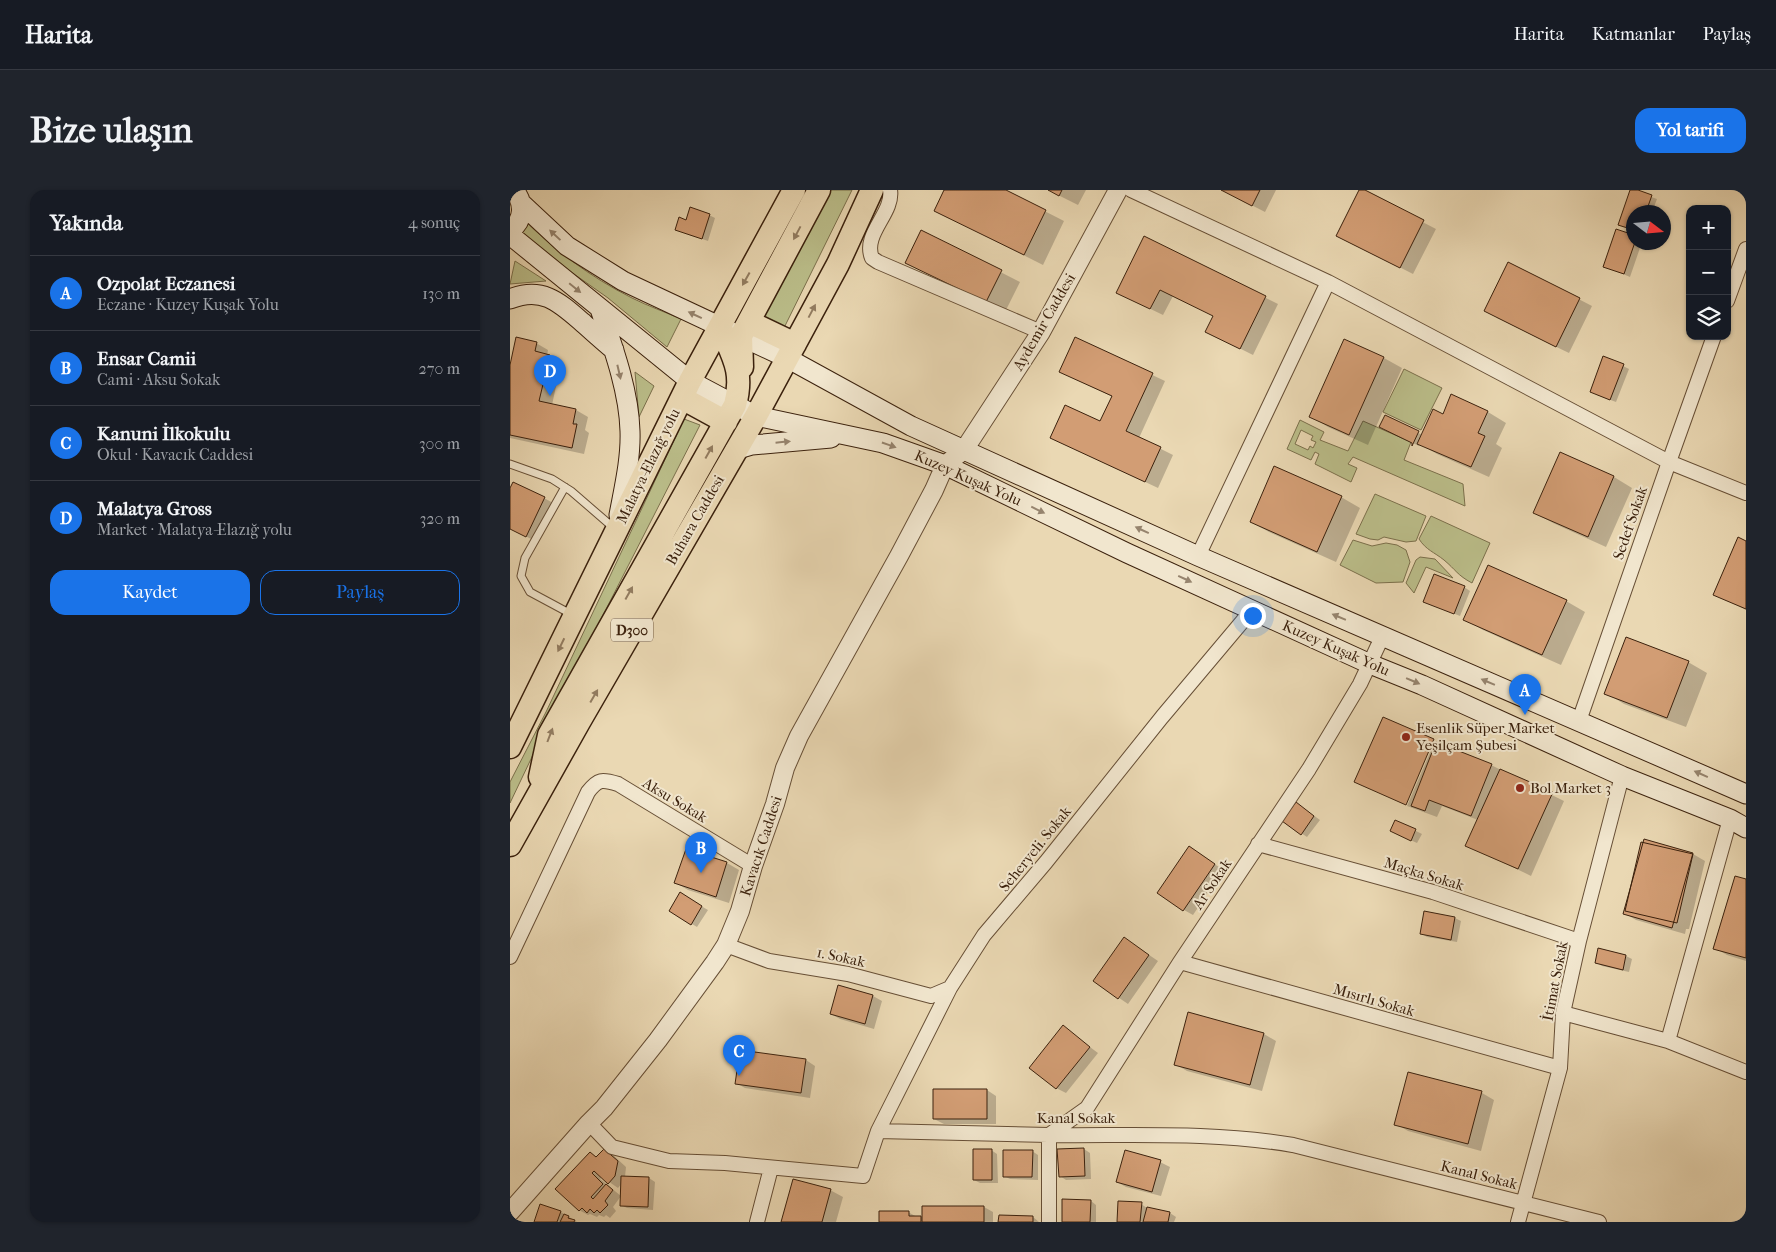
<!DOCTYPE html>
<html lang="tr">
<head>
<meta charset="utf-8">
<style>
  :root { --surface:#171b24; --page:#20242c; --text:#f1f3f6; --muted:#9ea1a6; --line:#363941; --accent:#1a73e8 }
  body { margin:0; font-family:"IM FELL French Canon",serif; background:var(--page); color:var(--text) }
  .controls { position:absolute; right:15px; top:15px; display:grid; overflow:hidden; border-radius:10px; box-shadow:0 1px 4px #0004 }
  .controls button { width:45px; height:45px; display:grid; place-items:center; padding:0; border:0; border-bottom:1px solid var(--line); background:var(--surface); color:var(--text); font:25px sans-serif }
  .compass { position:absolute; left:1116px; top:15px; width:45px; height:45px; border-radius:50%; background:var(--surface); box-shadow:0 1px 4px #0004; rotate:106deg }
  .you { position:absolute; left:742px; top:425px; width:18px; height:18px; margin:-12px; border:4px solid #fff; border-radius:50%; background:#1a73e8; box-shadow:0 0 0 8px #1a73e833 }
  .badge { display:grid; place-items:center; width:32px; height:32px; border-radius:50%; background:var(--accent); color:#fff; font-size:16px; font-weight:700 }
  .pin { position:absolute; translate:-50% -41px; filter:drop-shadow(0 1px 2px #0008) }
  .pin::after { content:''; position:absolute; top:26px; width:18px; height:15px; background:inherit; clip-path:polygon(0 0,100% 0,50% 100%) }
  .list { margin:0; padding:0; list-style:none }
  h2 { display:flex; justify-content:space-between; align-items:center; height:65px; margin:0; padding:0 20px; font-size:21px }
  h2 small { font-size:16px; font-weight:400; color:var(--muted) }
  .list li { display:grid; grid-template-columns:32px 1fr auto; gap:15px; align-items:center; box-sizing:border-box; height:75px; padding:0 20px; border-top:1px solid var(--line) }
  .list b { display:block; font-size:19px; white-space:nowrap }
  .list p { margin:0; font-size:16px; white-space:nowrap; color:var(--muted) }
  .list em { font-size:16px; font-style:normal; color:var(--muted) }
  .actions { display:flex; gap:10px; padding:15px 20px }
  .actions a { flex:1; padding:11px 0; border:1px solid var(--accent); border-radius:15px; text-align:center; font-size:18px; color:var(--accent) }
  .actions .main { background:var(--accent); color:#fff }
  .icon { flex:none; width:28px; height:28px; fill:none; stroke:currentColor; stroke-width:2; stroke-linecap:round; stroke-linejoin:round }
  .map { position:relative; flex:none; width:1236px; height:1032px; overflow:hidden; border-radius:15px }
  header { display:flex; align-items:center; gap:30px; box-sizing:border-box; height:70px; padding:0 25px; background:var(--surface); border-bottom:1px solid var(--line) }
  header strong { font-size:24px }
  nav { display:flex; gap:28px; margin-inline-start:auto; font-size:18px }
  .intro { display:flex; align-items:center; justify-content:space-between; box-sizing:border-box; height:120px; padding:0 30px }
  h1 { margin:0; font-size:35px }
  .button { padding:12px 22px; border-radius:15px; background:var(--accent); color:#fff; font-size:18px; font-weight:700 }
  main { display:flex; gap:30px; padding:0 30px }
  aside { flex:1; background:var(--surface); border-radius:15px; box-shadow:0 1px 4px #0004 }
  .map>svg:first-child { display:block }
  .green { fill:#bbbe8a; stroke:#7b704c; fill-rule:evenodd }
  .shadow { fill:#0003 }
  .building { fill:#d29d74; stroke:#3b210d }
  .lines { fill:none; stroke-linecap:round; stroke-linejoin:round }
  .service-casing { stroke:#674f36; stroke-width:9 }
  .minor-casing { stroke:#674f36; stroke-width:16 }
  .tertiary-casing { stroke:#674f36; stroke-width:20 }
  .secondary-casing { stroke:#3b210d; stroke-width:21 }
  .trunk-casing { stroke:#3b210d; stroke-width:25 }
  .service { stroke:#f1e6ce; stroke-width:7 }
  .minor { stroke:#f1e6ce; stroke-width:14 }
  .tertiary { stroke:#f1e6ce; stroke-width:18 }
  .secondary { stroke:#f1e6ce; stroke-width:19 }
  .trunk { stroke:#ead8b3; stroke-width:22 }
  .oneway { fill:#927c60 }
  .oneway2 { fill:#96846e }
  .poi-dot { fill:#8f2418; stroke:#f1e6ce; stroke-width:2 }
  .labels { text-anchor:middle; stroke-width:4; stroke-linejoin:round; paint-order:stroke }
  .shield { fill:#f1e6ce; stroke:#725c47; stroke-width:1 }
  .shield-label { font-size:14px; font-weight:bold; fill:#3b210d }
  .street-label { font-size:15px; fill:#3b210d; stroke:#f1e6ce }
  .poi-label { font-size:15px; fill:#3b210d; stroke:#f1e6ce; text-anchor:start }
</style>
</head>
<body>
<header>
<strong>Harita</strong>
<nav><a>Harita</a><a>Katmanlar</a><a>Paylaş</a></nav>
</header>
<div class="intro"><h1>Bize ulaşın</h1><a class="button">Yol tarifi</a></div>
<main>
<aside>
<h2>Yakında<small>4 sonuç</small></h2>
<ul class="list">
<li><span class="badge">A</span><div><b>Ozpolat Eczanesi</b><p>Eczane · Kuzey Kuşak Yolu</p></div><em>130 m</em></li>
<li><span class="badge">B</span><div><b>Ensar Camii</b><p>Cami · Aksu Sokak</p></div><em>270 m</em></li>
<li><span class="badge">C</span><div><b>Kanuni İlkokulu</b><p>Okul · Kavacık Caddesi</p></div><em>300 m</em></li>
<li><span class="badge">D</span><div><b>Malatya Gross</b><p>Market · Malatya-Elazığ yolu</p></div><em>320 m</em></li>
</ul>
<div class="actions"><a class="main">Kaydet</a><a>Paylaş</a></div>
</aside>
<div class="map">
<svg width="1236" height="1032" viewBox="0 0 1236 1032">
  <rect width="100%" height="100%" fill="#ead8b3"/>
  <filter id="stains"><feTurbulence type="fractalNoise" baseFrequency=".004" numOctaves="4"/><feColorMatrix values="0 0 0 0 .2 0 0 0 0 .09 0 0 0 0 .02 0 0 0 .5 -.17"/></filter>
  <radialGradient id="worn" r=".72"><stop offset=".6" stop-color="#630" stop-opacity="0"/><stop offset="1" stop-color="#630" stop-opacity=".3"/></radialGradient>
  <path class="green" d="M320,0H342L271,144L251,132Z
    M10,26C43,59 80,87 122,108C138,116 155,122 171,129L157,157L98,108L6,43Z
    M5,71L36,91L0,94Z
    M894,179L932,198L911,240L873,222Z
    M125,182L144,196L129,227Z
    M174,229L190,235L42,525L0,613V592L36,522Z
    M790,230L814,242L810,250L838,261L853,231L901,252L894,270L953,294L955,316L843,267L838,274L847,278L841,292L805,274L809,264L805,262L801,270L777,259ZM791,240L803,246L801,250L806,252L803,258L800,256L798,260L785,254Z
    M865,304L916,326L906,351L896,352L874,347L868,350L860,349L846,344Z
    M921,326L980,353L962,393C947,385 946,380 934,370C924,362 916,360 909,349Z
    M843,350L862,356L876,353L887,355L896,360L900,372L893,392L866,393L830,375Z
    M910,367L925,369L943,388L916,377L904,403L896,393L906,370Z"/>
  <path class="shadow" d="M436,0H493L554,31L533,75L426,21Z
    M538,0H576L568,15Z
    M712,0H766L755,22Z
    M851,0L926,39L903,84L840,52Z
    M1121,0L1147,9L1142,22H1124V41L1109,34Z
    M199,25L205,28L198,51L166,40L177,31Z
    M412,42L510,92L495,122L415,83Z
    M635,48L768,114L743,165L709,148L705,126L663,106L653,125L620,109Z
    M1124,52H1132L1120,87L1094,76Z
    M999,73L1082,116L1059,163L987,128Z
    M566,149L655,191L629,248L663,265L648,298L542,248L591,233L603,207L551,182Z
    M835,150L874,168L892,178L858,255L818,237L800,226Z
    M26,153L38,160L37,166L51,173L42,215L66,220L78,227L75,240L79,243L74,264L0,248V181Z
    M1113,176L1119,179L1106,212L1087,205Z
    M978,222L996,233L986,254L992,258L979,287L927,264L910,254L909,256L876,240L908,243L913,245L933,225Z
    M1050,264L1104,287L1122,298L1096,357L1043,333L1025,323Z
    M0,301L34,308L43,313L25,351L0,338Z
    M831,307L850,318L826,372L759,342L741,332Z
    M1236,352V420L1205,404Z
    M979,376L1056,411L1075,422L1051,475L973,440L955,429Z
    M954,397L960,401L950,426L915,412Z
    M1116,449L1178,472L1197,483L1176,537L1114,514L1096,503Z
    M925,551L936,558L981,575L1054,611L1021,686L957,655L968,630L932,616L927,627L897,616Z
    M792,617L810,630L797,647L791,643Z
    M886,631L912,644L907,653L887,644Z
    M176,660L217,673L229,680L219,713L178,700L166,693Z
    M689,663L713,680L683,725L674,720Z
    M1183,664L1195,671L1179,739H1176L1175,744L1126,730L1114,723Z
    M1236,690V771L1217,765L1205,758Z
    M170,704L198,720L187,737L160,721Z
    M915,723L945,728L951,731L947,752L917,747L912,744Z
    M623,754L648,771L618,814L584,791Z
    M1089,760L1116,766L1122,769L1119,782L1092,776L1086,772Z
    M329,797L363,806L372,811L364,839L330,829L321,824Z
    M679,824L754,844L766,851L752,901L677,881L665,874Z
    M553,837L588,863L556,903L546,898Z
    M231,861L296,870L305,876L300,908L235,898L226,893Z
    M899,883L972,903L984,910L971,961L898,941L886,934Z
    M425,900H477L486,906V934H434L424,929Z
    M574,959L580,963L581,989L556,990L550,986L549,960Z
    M94,960L103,965L116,977L115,987L139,988L145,992L143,1020L117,1018L111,1015L112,993L108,998L92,987L90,989L111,1006L103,1017L106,1021L100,1028L96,1025L94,1027L89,1025L87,1027L80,1024L78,1025L69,1020L80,964L87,967Z
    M481,960L487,964L488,993H470L464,990Z
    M522,961L528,965V990L500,989L494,986Z
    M650,972L660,977L651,1006L616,997L607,992Z
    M320,1000L333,1007L326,1032H272Z
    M581,1011L586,1015V1032H553Z
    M631,1014L637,1018L660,1023L666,1027L664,1032H608Z
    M474,1017L483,1022V1032H370L398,1022L407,1027H413Z
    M51,1022L67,1032H25Z
    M490,1026L523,1027L529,1032H489Z"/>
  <path class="building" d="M434,0H496L536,20L514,65L424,21Z
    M538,0H552L549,6Z
    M711,0H750L742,16Z
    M849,0H855L914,30L890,78L826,46Z
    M1120,0H1128L1142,5L1136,22H1124V40L1108,35Z
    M180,17L200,24L192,49L165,40L169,27L176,30Z
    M1106,39L1124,45L1125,52L1114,84L1093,77Z
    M411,40L492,80L476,112L395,73Z
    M634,46L756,106L730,159L695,142L703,126L650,100L640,119L606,103Z
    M998,72L1070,108L1046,157L974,121Z
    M6,147L27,152L25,161L40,165L29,211L66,219L63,234H67L62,258L0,245V175Z
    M565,147L643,183L616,241L651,257L635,292L540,248L555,215L590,231L602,206L549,182Z
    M834,149L874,167L839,245L799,227Z
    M1093,166L1114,174L1100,210L1080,202Z
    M941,204L978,221L968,243L975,246L961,277L907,254L923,219L933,224Z
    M875,225L909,241L902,256V253L869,237Z
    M1050,262L1104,286L1078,347L1023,323Z
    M764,276L832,306L807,362L740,332Z
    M3,292L35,307L16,347L0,339V298Z
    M1228,347L1236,351V419L1203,405Z
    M978,375L1057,410L1032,465L953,430Z
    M924,384L955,396L944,424L913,412Z
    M1116,447L1179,471L1157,528L1094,504Z
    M873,527L924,549L896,615L844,592Z
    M926,552L982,574L961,626L919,610L915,621L901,616Z
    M990,579L1043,602L1008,679L955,656Z
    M786,612L804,626L791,645L772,631Z
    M885,630L906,639L901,651L880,641Z
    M1134,649L1183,663L1162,738L1113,724Z
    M1131,652L1183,664L1167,733L1115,721Z
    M679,656L705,674L673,721L647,703Z
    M176,659L217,672L206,707L164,693Z
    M1225,686L1236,689V768L1203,759Z
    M170,702L192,716L181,735L159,721Z
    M914,721L945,727L941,750L910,744Z
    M614,747L639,765L608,809L583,791Z
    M1088,758L1116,765L1113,780L1085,773Z
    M328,795L363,805L355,834L320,824Z
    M678,822L754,843L740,895L664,875Z
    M553,835L580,857L546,899L519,878Z
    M230,860L296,869L291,903L225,894Z
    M898,882L972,901L958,954L884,935Z
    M423,899H477V929H423Z
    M574,958L575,986L549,987L547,959Z
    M94,959L108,971L105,986L98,994L84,981L82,983L93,994L81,1007L83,1009L96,994L103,1000L95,1011L98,1015L90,1023L87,1020L84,1023L80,1019L77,1023L72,1018L69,1021L45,999L80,962L86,967Z
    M463,959H482V990H463Z
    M493,960H523L522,987H493Z
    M615,960L651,970L642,1002L606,992Z
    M111,986L139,987L138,1017L110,1016Z
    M283,989L321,999L312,1032H271Z
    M552,1009L581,1010L580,1032H552Z
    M608,1011L632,1012L630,1032H607Z
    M30,1014L51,1021L47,1032H24Z
    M412,1016H474V1032H412Z
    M637,1017L660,1022L658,1032H633Z
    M369,1021H399V1026H411V1032H369Z
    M54,1024L59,1026L58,1028L65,1030L64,1032H50Z
    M489,1025L523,1026V1032H488Z"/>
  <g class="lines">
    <g class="service-casing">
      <path id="service" d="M0,274L42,289L61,301L105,339
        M55,297L15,368L11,386L20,402L61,424"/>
    </g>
    <g class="minor-casing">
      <path id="minor" d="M380,0C384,23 352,44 362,68L368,72L531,142
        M621,0L818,92L1159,272L1236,303
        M1217,111L1236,59
        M688,366L818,92
        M1069,531L1159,272L1204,146
        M748,654L923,702L1069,751
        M216,755L259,771L338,784L421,806L440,798
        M0,767L78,602C88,589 92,589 108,594L243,676
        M670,772L1050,878
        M1053,823L1158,851L1236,882
        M1158,851L1220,629
        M79,933L102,957L159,971L215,973L353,986L368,941C425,942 481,944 538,945C621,946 701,941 783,955L1089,1032
        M368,941L440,798L474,745L536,672L652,527L742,420
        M247,1032L261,978
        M539,1032V945L577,918L670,772L799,579L850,494L873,445
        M1008,1032L1050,878L1053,823L1069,751L1112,586"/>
    </g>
    <g class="tertiary-casing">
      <path id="tertiary" d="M0,1022L79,933L94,918L148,850L205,772L216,755L230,721L243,676L265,614L275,578L289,546L389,366L424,300L435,275L454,260L531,142L608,0"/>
    </g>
    <g class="secondary-casing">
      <path id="secondary" d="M12,14L57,56L113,91L277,168L401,236L688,366L1236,604
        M0,41C14,30 15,14 4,0
        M0,45L180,191L246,226L373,253L435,275L617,363L860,474L912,495L1112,586L1220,629L1236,638
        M0,109C32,96 49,112 72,132C82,141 93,151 104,160
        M90,119C103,157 119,201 120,241C121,269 114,298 109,325
        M225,260L242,255L321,248"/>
    </g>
    <g class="trunk-casing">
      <path id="trunk" d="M239,132L285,154
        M232,177L231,146L309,0
        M172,208L216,232
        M0,557L180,191L284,0
        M30,587L39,545L225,215C234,181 223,167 210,136
        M0,655L69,532L246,226L328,74L362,0"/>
    </g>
    <use href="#service" class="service"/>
    <use href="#minor" class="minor"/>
    <use href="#tertiary" class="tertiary"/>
    <use href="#secondary" class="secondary"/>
    <use href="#trunk" class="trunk"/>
  </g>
  <defs><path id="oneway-solid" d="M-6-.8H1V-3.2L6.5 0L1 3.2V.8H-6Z" transform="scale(1.25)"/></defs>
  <g class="oneway">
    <use href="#oneway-solid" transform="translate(287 43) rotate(118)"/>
    <use href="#oneway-solid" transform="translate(236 89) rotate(119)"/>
    <use href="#oneway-solid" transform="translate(302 121) rotate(-62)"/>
    <use href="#oneway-solid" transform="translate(199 262) rotate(-61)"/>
    <use href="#oneway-solid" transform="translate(119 403) rotate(-61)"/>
    <use href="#oneway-solid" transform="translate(51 455) rotate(116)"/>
    <use href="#oneway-solid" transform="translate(84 506) rotate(-60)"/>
    <use href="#oneway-solid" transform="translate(40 545) rotate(-69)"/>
  </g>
  <g class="oneway2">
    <use href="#oneway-solid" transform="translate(45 45) rotate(-137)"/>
    <use href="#oneway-solid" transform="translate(65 98) rotate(39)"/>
    <use href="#oneway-solid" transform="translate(185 125) rotate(-155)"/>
    <use href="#oneway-solid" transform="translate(109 182) rotate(77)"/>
    <use href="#oneway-solid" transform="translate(273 252) rotate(-6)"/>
    <use href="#oneway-solid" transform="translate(379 255) rotate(19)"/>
    <use href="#oneway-solid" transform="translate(528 320) rotate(26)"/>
    <use href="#oneway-solid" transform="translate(632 340) rotate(-155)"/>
    <use href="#oneway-solid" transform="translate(675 389) rotate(25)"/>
    <use href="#oneway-solid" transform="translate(829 427) rotate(-157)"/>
    <use href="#oneway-solid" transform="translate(903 491) rotate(23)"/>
    <use href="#oneway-solid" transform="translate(978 492) rotate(-157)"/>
    <use href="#oneway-solid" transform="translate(1191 584) rotate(-156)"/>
  </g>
  <g class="poi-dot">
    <circle cx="896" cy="547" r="5"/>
    <circle cx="1010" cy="598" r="5"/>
  </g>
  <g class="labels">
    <rect class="shield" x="101" y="428.5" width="42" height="23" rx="4"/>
    <g class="shield-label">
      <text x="122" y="445">D300</text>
    </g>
    <g class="street-label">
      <text transform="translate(534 132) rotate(-60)" y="5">Aydemir Caddesi</text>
      <text transform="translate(138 276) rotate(-64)" y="5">Malatya-Elazığ yolu</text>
      <text transform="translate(458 288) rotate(24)" y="5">Kuzey Kuşak Yolu</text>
      <text transform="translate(185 330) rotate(-60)" y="5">Buhara Caddesi</text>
      <text transform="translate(1120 333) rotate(-71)" y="5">Sedef Sokak</text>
      <text transform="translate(826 458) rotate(24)" y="5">Kuzey Kuşak Yolu</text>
      <text transform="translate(165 610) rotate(31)" y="5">Aksu Sokak</text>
      <text transform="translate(251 656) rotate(-72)" y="5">Kavacık Caddesi</text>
      <text transform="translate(525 659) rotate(-51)" y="5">Seheryeli. Sokak</text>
      <text transform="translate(914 684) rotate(17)" y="5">Maçka Sokak</text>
      <text transform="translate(702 694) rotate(-56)" y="5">Ar Sokak</text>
      <text transform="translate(331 767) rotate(12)" y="5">1. Sokak</text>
      <text transform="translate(1045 791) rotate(-79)" y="5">İtimat Sokak</text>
      <text transform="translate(864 810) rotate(16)" y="5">Mısırlı Sokak</text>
      <text x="566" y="933">Kanal Sokak</text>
      <text transform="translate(969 985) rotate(14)" y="5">Kanal Sokak</text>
    </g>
    <g class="poi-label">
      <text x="906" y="543">Esenlik Süper Market<tspan x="906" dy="17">Yeşilçam Şubesi</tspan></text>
      <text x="1020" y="603">Bol Market 3</text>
    </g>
  </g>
  <rect width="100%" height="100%" filter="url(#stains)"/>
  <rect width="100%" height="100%" fill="url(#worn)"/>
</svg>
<div class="controls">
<button>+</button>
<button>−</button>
<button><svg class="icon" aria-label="layers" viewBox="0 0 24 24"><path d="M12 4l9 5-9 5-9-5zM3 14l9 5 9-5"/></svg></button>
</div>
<svg class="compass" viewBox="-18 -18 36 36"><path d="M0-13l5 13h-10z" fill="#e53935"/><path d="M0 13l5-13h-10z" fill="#9ea1a6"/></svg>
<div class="you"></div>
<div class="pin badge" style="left:1015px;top:525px">A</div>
<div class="pin badge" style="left:191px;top:683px">B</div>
<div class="pin badge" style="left:229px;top:886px">C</div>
<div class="pin badge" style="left:40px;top:206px">D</div>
</div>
</main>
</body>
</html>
